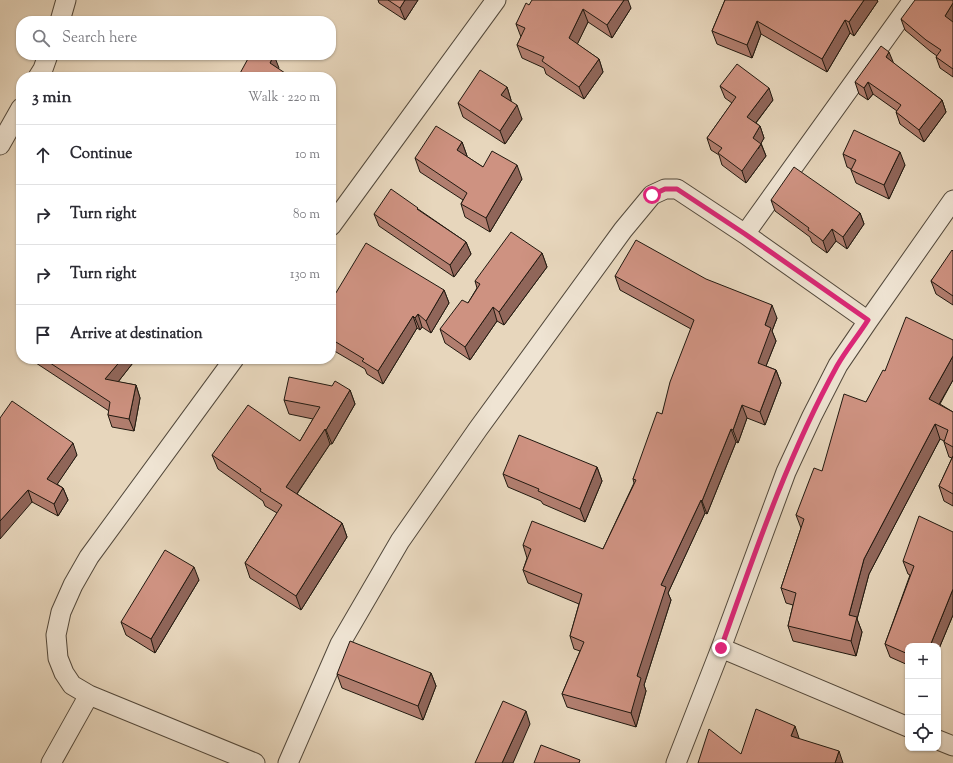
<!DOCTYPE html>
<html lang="en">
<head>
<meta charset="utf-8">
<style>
  :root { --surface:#fff; --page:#f2f2f3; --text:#2b2b33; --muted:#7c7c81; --line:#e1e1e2 }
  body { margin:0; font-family:"Sorts Mill Goudy",serif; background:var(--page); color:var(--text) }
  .controls { position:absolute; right:12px; bottom:12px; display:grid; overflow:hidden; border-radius:8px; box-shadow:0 1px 3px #0004 }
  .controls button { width:36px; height:36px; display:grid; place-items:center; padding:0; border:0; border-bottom:1px solid var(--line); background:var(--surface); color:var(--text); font:20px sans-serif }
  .stop { position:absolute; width:12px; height:12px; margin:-9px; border:3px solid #db2777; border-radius:50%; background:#fff }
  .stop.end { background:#db2777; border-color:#fff; box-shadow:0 1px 4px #0008 }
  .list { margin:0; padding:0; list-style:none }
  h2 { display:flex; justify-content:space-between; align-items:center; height:52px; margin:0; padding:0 16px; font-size:17px }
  h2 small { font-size:13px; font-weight:400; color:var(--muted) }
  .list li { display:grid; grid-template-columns:26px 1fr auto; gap:12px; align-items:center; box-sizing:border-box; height:60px; padding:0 16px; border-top:1px solid var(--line) }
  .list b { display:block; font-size:15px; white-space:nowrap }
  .list em { font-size:13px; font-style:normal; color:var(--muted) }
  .icon { flex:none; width:22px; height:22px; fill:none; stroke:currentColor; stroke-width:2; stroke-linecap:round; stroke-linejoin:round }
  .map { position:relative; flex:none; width:953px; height:763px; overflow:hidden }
  .search { position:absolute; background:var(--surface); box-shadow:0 1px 3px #0004; left:16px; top:16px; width:320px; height:44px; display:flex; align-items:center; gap:10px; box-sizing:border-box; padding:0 14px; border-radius:16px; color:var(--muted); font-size:15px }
  .panel { position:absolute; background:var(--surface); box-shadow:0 1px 3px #0004; left:16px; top:72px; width:320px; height:292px; border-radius:16px }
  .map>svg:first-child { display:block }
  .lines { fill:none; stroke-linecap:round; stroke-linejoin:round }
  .minor-casing { stroke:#52483b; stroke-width:21 }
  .minor { stroke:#efe4d3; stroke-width:19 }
  .wall { fill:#b17e6f; stroke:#211910 }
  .shaded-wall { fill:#90665a; stroke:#211910 }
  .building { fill:#ce9281; stroke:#211910 }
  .route { stroke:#db2777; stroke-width:5 }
</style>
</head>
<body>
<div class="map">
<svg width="953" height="763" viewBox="0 0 953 763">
  <rect width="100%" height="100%" fill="#e7d6bc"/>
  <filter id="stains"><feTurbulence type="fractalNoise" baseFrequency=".005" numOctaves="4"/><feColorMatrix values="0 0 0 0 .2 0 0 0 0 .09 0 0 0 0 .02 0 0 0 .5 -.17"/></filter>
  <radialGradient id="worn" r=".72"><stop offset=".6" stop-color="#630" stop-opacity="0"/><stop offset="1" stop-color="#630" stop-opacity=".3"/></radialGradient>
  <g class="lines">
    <g class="minor-casing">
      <path id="minor" d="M60,21L66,0
        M38,77L43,69L48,55
        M0,145L21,108
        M331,226L496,0
        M745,234L913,0
        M234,359L89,557L73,585L61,612L56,635L58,658L64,673L72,685L89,695L255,763
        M721,648L908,727
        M938,740L953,746
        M51,763L89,695
        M288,763L340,644L400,541L478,429L623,230L652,195L665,189H677L745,234L868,321
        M676,763L721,648L786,472L812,416L838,365L868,321L953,200"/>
    </g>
    <use href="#minor" class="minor"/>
  </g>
  <path class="wall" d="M378,0H418L405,20L379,3Z
    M725,0L878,1L854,36L850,33L827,72L761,34L752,58L717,44L712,31Z
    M953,0V77L940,68L936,57L937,56L930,51L905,30L901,19Z
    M529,5L631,8L612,38L588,22L577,44L599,59L603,72L584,99L546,74L544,68L522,58L517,45L521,37L516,24Z
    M894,64L942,100L946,112L924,142L900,124L896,112L897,111L873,94L868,100L859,94L855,82Z
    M720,86L773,100L756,123L760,126L764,138L761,143L766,156L746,183L722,165L719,155L711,150L707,138L732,103L725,98Z
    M507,87L511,100V101L522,119L505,144L463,117L458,103Z
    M462,142L467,156H466L483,167L522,179L490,232L465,217L461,204L463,200L420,172L415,158Z
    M843,154L905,165L889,199L856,183L851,170V169L847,167Z
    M771,200L860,213L864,224L847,249L836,241L827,253L812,242L810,237L775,211Z
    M418,209L466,242L471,254L454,277L379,226L374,214Z
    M953,251V305L936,294L931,281Z
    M542,253L547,267L504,325L497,321L470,360L445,343L440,329L468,303L477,288L475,281Z
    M615,276L777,318L772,331L776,341L766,366L776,370L781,383L765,425L747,418L738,443L736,442L707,514L705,513L668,593L671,600L644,685L646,691L636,727L567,707L562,694L580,651L574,649L570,636L579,604L528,583L523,570L527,558L523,545L603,549L634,483L633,479L662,414L691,329L620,290Z
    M444,290L449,303L431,333L422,327L420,330L417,328L383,384L367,374L365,369L331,349V301Z
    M953,340V380L940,404L953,412V506L944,501L939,486L952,458L949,457L944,442V441L940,439L869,574L857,619L862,632L856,656L793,641L788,626L793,605L786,603L781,588L801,528L796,515L822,471L866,402L885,371Z
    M34,359H136L118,382L136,385L140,398L134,431L112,427L108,415L109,411L36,363Z
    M350,390L355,404L332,444H330L297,494L342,523L347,537L301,610L250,578L245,563L277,513L265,506L263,501L218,469L212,455L300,441L313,419L289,414L284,400Z
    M0,418L77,455L57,484L63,488L68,500L58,516L32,502Z
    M597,467L602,481L585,522L543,504L541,501L508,487L503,474Z
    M953,532V615L938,651L908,646V665L890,657L885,644L910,575L908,574L903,561Z
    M199,580L155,653L126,635L121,622Z
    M431,673L436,686L423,720L342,688L337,674Z"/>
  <path class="shaded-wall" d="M405,0H418L405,20L400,8Z
    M624,0H628L631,8L612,38L607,25Z
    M864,0H877L878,1L854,36L849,22Z
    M953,3V21L949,27L945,16Z
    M583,9L588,22L574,51L569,38Z
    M845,20L850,33L827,72L822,59Z
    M757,21L761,34L752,58L747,45Z
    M889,52L894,64L886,57Z
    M274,55L279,68L274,76L270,63Z
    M599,59L603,72L584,99L579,87Z
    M868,82L873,94L868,100L864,88Z
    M507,87L511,100L506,108L501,95Z
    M769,88L773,100L751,129L747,117Z
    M942,100L946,112L924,142L919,130Z
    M517,105L522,119L505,144L500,131Z
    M331,108L334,115L331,119Z
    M760,126L764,138L758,149L761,144L766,156L746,183L742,171L753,138Z
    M462,142L467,156L462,164L457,150Z
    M900,152L905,165L889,199L884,185Z
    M517,165L522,179L490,232L486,218Z
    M860,213L864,224L847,249L843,237Z
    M832,229L836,241L827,253L823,241Z
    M466,242L471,254L454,277L450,265Z
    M542,253L547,267L504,325L499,312Z
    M444,290L449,303L431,333L426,321Z
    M772,305L777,318L772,331L776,341L762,376L758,363L765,325Z
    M493,307L497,321L470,360L465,347Z
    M418,314L422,327L420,330L415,318Z
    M413,316L417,328L383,384L378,371Z
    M953,356V380L934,413L929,399Z
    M122,359H136L110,392L105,379Z
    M776,370L781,383L765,425L760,412Z
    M136,385L140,398L134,431L129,419Z
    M350,390L355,404L332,444L326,430Z
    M742,405L747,418L738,443L733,430Z
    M935,424L940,439L869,574L857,619L862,632L856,656L851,641L849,615L864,559Z
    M325,429L330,444L292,501L286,487Z
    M731,429L736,442L707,514L702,501Z
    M73,443L77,455L52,492L47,479Z
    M597,467L602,481L585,522L580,509Z
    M63,488L68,500L58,516L54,504Z
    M28,490L32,502L0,539V521Z
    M701,500L705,513L668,593L671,600L644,685L646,691L636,727L631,713L637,676L661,585Z
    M342,523L347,537L301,610L296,596Z
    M194,567L199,580L155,653L151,639Z
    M953,589V615L938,651V646H930Z
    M431,673L436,686L423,720L418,706Z
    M526,711L530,724L513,763H502Z
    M795,726L800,741L791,736Z
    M839,751L843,763H835Z"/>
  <path class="building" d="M388,0H405L400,8Z
    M532,0H624L607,25L583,9L569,38L599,59L579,87L542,61L544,57L517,45L525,28L516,24L526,3L529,5Z
    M725,0H864L849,22L845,20L822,59L757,21L747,45L712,31Z
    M915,0H953V3L945,16L953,22V69L936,57L941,50L926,40L901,19Z
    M881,46L889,52L886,57L942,100L919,130L896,112L901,105L868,82L864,88L855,82Z
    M250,55H274L270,63L291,77H238Z
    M737,64L769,88L747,117L760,126L753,138L761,144L742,171L718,153L722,148L707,138L736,97L720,86Z
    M480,70L507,87L501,95L517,105L500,131L458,103Z
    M436,126L462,142L457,150L483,167L492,151L517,165L486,218L461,204L467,193L415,158Z
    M854,130L900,152L884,185L851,170L856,160L843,154Z
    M794,167L860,213L843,237L832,229L823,241L808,230L809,228L771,200Z
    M391,189L418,208L417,209L466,242L450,265L374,214Z
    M511,232L542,253L499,312L493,307L465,347L440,329L462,300L468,303L480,284L475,281Z
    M636,240L706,279L772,305L765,325L771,328L758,363L776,370L760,412L742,405L733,430L731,429L702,501L701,500L661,585L666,587L637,676L641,678L631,713L562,694L584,642L570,636L582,594L523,570L531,549L523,545L532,521L603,549L636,480L633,479L657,412L662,414L670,382L694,320L615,276Z
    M366,243L444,290L426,321L418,314L415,318L413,316L378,371L362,361L364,359L331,339V301Z
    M952,250L953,251V296L931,281Z
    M906,317L953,340V356L929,399L953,412V447L944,442L948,430L935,424L864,559L849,615L857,617L851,641L788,626L796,593L781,588L804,519L796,515L814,468L822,471L844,394L866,402L883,370L885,371Z
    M44,359H122L105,379L136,385L129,419L108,415L110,402Z
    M289,377L332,386L335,381L350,390L326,430L325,429L286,487L342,523L296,596L245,563L282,505L260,491L261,489L212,455L248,405L300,441L320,407L284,400Z
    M12,401L73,443L47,479L63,488L54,504L28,490L0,521V418Z
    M519,435L597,467L580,509L538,491L539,489L503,474Z
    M953,456V494L939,486Z
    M919,516L953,532V589L930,646H908V654L885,644L914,566L903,561Z
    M165,550L194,567L151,639L121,622Z
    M350,641L431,673L418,706L337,674Z
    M503,701L526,711L502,763H475Z
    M756,709L795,726L791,736L839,751L835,763H698L709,729L741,754Z
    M541,745L580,760L579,763H534Z"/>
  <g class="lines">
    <path class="route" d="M652,195L665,189H677L745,234L868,320C858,336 846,350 837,366C788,455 755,552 721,648"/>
  </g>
  <rect width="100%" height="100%" filter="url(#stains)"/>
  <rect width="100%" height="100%" fill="url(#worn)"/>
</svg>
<div class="controls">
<button>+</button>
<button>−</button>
<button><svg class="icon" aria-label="locate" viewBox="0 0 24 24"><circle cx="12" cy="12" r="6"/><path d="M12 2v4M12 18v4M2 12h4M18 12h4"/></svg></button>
</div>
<div class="stop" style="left:652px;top:195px"></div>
<div class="stop end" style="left:721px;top:648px"></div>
<div class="search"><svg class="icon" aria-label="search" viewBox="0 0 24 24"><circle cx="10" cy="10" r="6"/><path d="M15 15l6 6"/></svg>Search here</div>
<section class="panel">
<h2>3 min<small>Walk · 220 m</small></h2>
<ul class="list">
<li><svg class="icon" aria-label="ahead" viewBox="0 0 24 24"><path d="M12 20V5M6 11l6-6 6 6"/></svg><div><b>Continue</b></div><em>10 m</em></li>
<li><svg class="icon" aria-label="right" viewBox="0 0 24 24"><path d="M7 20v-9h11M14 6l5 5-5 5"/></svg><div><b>Turn right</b></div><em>80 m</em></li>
<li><svg class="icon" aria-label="right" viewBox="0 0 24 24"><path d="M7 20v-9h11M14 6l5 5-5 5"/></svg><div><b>Turn right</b></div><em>130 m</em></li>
<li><svg class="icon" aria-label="arrive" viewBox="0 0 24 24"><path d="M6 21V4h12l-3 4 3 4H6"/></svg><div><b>Arrive at destination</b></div></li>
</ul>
</section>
</div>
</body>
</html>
